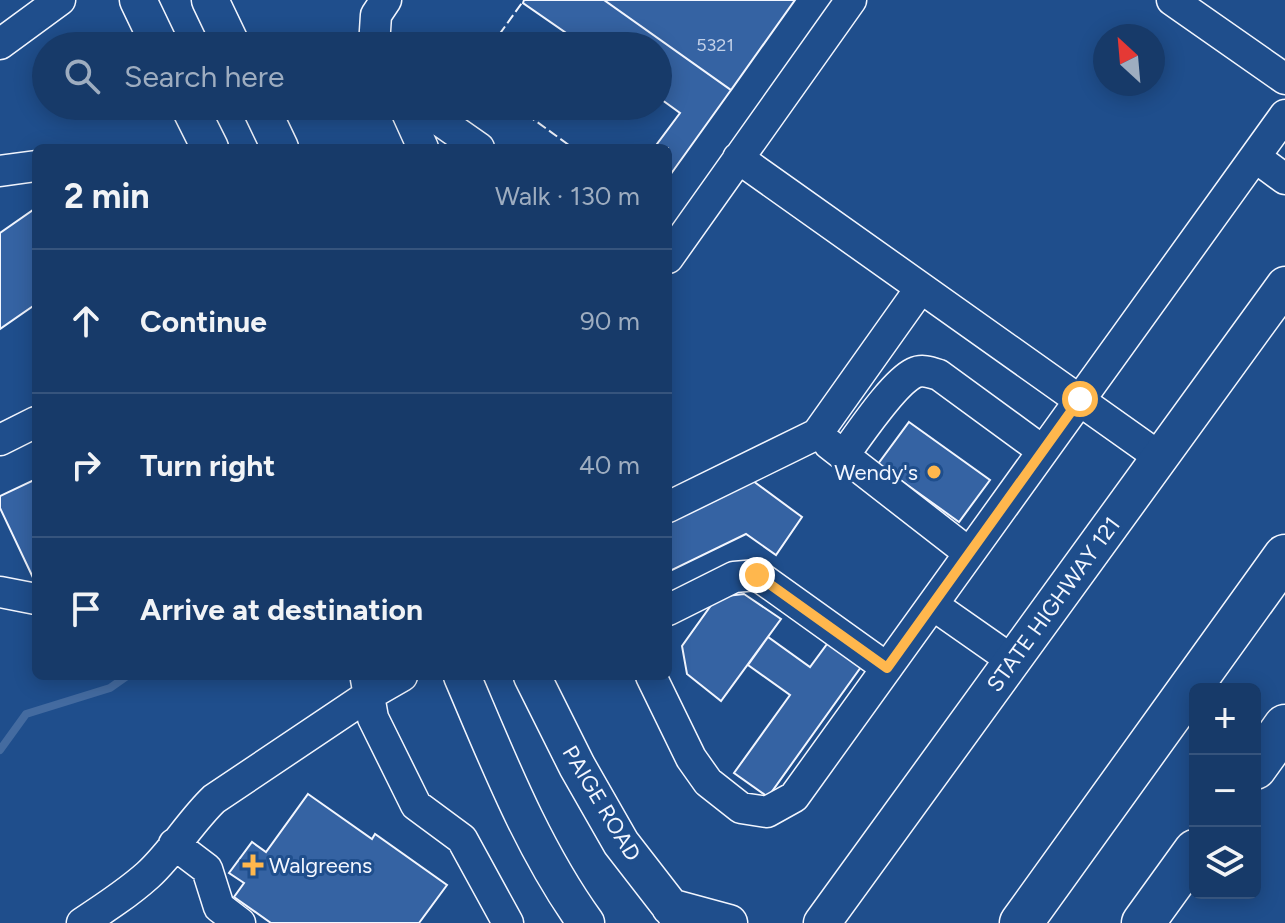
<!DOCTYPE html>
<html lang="en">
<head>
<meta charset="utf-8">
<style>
  :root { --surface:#173a69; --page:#20416f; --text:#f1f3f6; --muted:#9eadc0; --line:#36547d }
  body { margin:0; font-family:Figtree,sans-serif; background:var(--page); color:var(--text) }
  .controls { position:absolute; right:24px; bottom:24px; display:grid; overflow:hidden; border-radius:12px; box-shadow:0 4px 20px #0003 }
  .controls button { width:72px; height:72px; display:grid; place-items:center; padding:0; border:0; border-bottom:2px solid var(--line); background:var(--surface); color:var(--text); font:40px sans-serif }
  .compass { position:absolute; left:1093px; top:24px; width:72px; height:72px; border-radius:50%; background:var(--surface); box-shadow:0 4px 20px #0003; rotate:334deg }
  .stop { position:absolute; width:24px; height:24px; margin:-18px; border:6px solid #ffb74d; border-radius:50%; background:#fff }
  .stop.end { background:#ffb74d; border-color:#fff; box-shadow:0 2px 8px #0008 }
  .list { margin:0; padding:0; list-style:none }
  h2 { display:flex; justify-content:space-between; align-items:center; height:104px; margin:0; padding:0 32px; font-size:34px }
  h2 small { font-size:26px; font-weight:400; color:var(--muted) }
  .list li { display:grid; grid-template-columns:52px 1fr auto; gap:24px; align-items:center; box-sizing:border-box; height:144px; padding:0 32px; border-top:2px solid var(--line) }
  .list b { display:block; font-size:30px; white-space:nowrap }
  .list em { font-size:26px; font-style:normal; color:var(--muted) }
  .icon { flex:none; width:44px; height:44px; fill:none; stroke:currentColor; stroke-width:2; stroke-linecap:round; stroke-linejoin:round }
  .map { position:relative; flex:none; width:1285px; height:923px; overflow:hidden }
  .search { position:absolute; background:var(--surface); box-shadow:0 4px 20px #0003; left:32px; top:32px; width:640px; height:88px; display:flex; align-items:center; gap:20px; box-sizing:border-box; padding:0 28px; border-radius:44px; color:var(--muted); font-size:30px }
  .panel { position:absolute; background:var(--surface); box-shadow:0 4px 20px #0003; left:32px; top:144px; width:640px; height:536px; border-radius:12px }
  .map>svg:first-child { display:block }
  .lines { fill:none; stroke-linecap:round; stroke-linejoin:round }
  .stream { stroke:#446ba0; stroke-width:8 }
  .building { fill:#3563a3; stroke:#f2f6ff; stroke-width:2 }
  .minor-casing { stroke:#f2f6ff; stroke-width:33 }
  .major-casing { stroke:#f2f6ff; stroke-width:39 }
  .highway-casing { stroke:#f2f6ff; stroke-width:45 }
  .minor { stroke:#1f4e8c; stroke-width:30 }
  .major { stroke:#1f4e8c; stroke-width:36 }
  .highway { stroke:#1f4e8c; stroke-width:42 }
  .fence { stroke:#f2f6ff; stroke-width:2; stroke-dasharray:10 4; stroke-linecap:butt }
  .route { stroke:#ffb74d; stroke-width:10 }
  .poi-dot { fill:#ffb74d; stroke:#1f4e8c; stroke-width:3 }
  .labels { text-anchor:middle; stroke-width:6; stroke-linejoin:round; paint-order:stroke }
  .number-label { font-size:18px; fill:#c3d1e8 }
  .poi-label { font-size:22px; fill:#f2f6ff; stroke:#1f4e8c; text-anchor:end }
  .street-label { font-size:22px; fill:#f2f6ff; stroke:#1f4e8c }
</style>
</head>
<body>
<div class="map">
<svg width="1285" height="923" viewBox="0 0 1285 923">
  <rect width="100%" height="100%" fill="#1f4e8c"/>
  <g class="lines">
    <path class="stream" d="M0,750L26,714L110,688L127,676"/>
  </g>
  <path class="building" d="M524,0H604L731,90L668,178V148H654L680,113L658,97V46H585L523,3Z
    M604,0H795L731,90Z
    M33,210L36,215V304L0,329V233Z
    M909,422L990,480L959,522L878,464Z
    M749,478L802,517L776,555L746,534L668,572V517Z
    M36,479V584L0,508V496Z
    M744,594L781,619L721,701L687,674L682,646L717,597Z
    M833,636L866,660L768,797L734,773L790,695L748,665L768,637L810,667Z
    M308,794L372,839L375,834L447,885L419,923H271L234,897L244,883L229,873L252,842L266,852Z"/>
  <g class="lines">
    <g class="minor-casing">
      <path id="minor" d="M1172,0L1285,79
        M0,44L60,0
        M374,46L376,15L386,0
        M404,106L423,148
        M419,106L479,148
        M1255,157L1285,179
        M738,158L1158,456
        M0,171L36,166
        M668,258L851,0
        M0,440L36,422
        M829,444L969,553
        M844,455C859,435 893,383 914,373C922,369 930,372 939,375L1043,451
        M668,507L817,434L920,289
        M0,592L36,599
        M933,605L1013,661
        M668,610L734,577L757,575L887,668
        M651,676L691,758L708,782L741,808L767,812L794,797L1285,115
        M366,679L373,718L416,805L462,839L508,923
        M174,844L207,869L219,907L240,923
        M82,923C105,908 128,893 148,875C173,852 190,822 214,799L369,695L402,676"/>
    </g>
    <g class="major-casing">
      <path id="major" d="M138,0L160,46
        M210,0L232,46
        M189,106L210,148
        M260,106L280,148
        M462,676C498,760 532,848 586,923
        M532,676L577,766L621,843L683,923
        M670,907L729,923
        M822,923L1285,285"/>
    </g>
    <g class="highway-casing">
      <path id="highway" d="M1255,768L1285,726
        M1021,923L1285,556
        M1143,923L1195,851"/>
    </g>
    <use href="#minor" class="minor"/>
    <use href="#major" class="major"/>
    <use href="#highway" class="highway"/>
    <path class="fence" d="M491,46L524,0
      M515,106L573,148"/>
  </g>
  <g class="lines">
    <path class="route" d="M757,575L887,668L1080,399"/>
  </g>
  <g class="poi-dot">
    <circle cx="934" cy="472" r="8"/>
    <path d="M249 853h8v8h8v8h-8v8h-8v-8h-8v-8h8z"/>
  </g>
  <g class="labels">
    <g class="number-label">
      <text x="715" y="51">5321</text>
    </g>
    <g class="poi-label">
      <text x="918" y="480">Wendy's</text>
      <text x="269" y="873" text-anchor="start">Walgreens</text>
    </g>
    <g class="street-label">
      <text transform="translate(1053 604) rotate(-54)" y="8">STATE HIGHWAY 121</text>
      <text transform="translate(602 803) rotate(59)" y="8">PAIGE ROAD</text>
    </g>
  </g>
</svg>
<div class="controls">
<button>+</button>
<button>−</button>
<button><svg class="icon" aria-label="layers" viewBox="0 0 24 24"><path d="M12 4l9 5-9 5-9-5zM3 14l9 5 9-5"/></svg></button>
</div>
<svg class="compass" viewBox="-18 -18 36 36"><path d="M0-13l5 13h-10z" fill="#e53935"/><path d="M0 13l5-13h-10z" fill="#9eadc0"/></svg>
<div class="stop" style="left:1080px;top:399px"></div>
<div class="stop end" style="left:757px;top:575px"></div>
<div class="search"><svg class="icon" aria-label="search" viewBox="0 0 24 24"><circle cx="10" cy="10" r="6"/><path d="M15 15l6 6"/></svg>Search here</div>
<section class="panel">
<h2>2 min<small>Walk · 130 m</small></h2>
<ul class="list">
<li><svg class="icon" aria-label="ahead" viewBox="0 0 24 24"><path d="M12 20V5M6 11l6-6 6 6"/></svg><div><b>Continue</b></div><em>90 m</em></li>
<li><svg class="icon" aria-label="right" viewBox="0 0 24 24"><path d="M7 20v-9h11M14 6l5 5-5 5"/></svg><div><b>Turn right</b></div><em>40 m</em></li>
<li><svg class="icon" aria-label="arrive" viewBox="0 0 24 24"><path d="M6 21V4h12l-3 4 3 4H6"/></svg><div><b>Arrive at destination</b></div></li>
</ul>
</section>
</div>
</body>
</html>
